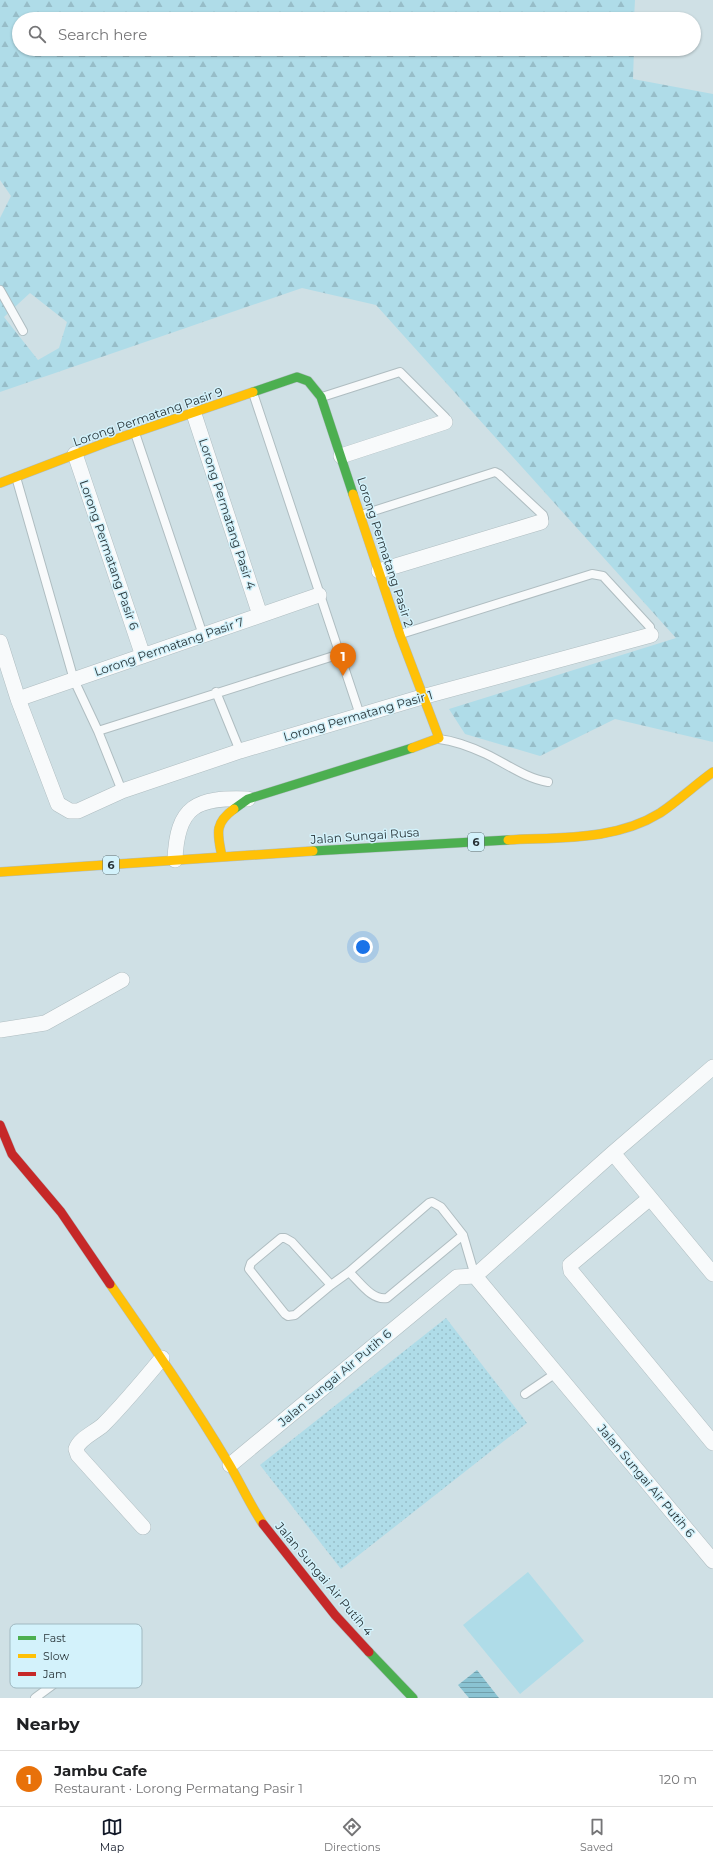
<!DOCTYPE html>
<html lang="en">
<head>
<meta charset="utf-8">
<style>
  :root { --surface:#fff; --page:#f2f2f2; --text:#202124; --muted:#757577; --line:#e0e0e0; --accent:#111827 }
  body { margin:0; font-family:Montserrat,sans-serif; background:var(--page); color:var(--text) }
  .you { position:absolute; left:363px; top:947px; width:14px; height:14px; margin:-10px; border:3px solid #fff; border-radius:50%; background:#1a73e8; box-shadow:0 0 0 6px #1a73e833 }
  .badge { display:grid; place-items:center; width:26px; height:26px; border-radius:50%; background:var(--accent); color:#fff; font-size:13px; font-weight:700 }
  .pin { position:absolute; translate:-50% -33px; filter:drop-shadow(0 1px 2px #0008) }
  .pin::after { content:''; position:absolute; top:21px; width:14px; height:12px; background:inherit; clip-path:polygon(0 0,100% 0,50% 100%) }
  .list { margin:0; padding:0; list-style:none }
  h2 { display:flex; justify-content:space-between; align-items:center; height:52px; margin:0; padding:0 16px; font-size:17px }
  h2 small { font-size:13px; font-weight:400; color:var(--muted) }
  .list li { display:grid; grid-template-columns:26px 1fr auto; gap:12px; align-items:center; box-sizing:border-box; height:56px; padding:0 16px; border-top:1px solid var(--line) }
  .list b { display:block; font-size:15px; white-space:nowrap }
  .list p { margin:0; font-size:13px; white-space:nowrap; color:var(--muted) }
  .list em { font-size:13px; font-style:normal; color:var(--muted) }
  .icon { flex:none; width:22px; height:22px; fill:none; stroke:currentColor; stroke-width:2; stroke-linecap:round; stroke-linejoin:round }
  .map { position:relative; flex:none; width:713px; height:1698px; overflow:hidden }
  .search { position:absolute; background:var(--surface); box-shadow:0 1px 3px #0004; left:12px; right:12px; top:12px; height:44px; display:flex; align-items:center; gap:10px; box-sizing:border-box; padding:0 14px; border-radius:22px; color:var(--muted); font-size:15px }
  .sheet { height:108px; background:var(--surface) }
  nav { display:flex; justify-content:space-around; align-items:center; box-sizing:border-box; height:56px; border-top:1px solid var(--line); background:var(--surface); font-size:11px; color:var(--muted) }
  nav a { display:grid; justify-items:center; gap:2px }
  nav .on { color:var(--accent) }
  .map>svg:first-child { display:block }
  .grass { fill:url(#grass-dots) }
  .forest { fill:url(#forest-firs); fill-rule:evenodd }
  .park { fill:#afdce8 }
  .water { fill:url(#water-rules) }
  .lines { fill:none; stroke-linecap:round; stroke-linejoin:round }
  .lane-casing { stroke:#afbdc1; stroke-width:10 }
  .street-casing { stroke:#afbdc1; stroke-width:16 }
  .fast-casing { stroke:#afbdc1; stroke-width:10 }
  .slow-casing { stroke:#afbdc1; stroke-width:10 }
  .jam-casing { stroke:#afbdc1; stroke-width:10 }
  .lane { stroke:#f8fafb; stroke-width:8 }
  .street { stroke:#f8fafb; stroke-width:15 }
  .fast { stroke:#4caf50; stroke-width:9 }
  .slow { stroke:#ffc107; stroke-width:9 }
  .jam { stroke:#c62828; stroke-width:9 }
  .labels { text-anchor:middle; stroke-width:3; stroke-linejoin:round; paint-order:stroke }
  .shield { fill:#d3f2fb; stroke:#5c6e73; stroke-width:1 }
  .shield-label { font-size:11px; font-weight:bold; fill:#293539 }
  .street-label { font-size:12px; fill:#293539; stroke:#d3f2fb }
  .key { fill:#d3f2fb; stroke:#a0b9c1; stroke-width:1 }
  .key-label { font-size:11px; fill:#293539 }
</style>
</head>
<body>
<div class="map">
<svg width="713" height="1698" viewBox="0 0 713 1698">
  <defs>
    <pattern id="grass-dots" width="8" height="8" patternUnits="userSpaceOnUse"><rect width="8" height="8" fill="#afdce8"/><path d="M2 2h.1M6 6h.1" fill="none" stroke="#97bdc8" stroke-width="1.8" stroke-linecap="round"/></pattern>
    <pattern id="forest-firs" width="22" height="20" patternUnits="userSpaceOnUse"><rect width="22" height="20" fill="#afdce8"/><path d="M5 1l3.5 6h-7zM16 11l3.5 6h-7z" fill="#97bdc8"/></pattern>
    <pattern id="water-rules" width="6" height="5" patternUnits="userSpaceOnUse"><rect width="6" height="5" fill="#8ac3d2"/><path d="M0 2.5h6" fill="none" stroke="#719fab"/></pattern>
  </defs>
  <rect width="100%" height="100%" fill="#cfe0e5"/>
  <path class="grass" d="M446,1318L527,1423L341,1569L260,1465Z"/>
  <path class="forest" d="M0,0H635L634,19H19V49H634L633,79L713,94V742L615,719L540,756L465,734L449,709L676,638L376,305L302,288L0,392V218L11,196L0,180ZM30,293L67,322L59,348L38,360L4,317Z"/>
  <path class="park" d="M528,1572L584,1641L520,1694L463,1625Z"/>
  <path class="water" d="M477,1670L499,1698H469L458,1685Z"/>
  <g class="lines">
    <g class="lane-casing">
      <path id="lane" d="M0,290L23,331
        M253,393L360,715
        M322,397L400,372L445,417V422
        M135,433L203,635
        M16,477L74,680L98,731L122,791
        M361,515L495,472L499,474L543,515L544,518L541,522
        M401,634L592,574L603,576L650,627L651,635
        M216,692L240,751
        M98,731L340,654
        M439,739C456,741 471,747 486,754C507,764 525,778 548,782
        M349,1272C360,1282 372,1301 387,1298L463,1235
        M331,1285L292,1242L285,1238H281L251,1263L249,1269L285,1314L288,1316L295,1315L331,1285L349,1272L429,1203L432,1202L441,1207L463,1235L475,1276
        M525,1394L556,1373
        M35,1698L112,1641"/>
    </g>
    <g class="street-casing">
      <path id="street" d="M194,414L260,615
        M75,454L143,656
        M341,456L445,422
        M379,571L541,522
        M0,642L18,699L58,804L70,811H78L122,791L240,751L422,697L651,635
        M18,699L319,595
        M175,860C177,806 196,797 248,799
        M0,1030L45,1023L122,980
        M613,1153L713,1274
        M650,1198L570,1265L571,1271L713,1443
        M475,1276L713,1561
        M475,1276L613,1153L713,1067
        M230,1465L457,1277L475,1276
        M143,1527L78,1455L76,1449C80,1438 94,1433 103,1425C124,1404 143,1381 162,1358"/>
    </g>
    <g class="fast-casing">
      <path id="fast" d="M253,392L297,377L308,381L321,397L353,494
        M234,809L248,799L412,748
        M313,851L508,840
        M369,1652L413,1698"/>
    </g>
    <g class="slow-casing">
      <path id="slow" d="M0,483L110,441L253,392
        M353,494L400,635L439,738L412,748
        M508,840C559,837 615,841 660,813C678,801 695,785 713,772
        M222,857C218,835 213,824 234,809
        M0,872L313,851
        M110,1284C151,1343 192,1402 229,1464C241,1484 250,1505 263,1524"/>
    </g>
    <g class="jam-casing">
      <path id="jam" d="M0,1125L12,1154L61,1212L110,1284
        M263,1524L335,1615L369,1652"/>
    </g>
    <use href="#lane" class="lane"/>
    <use href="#street" class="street"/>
    <use href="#fast" class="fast"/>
    <use href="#slow" class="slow"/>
    <use href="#jam" class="jam"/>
  </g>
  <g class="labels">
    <g class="shield">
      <rect x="468" y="833" width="16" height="18" rx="3"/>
      <rect x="103" y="856" width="16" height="18" rx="3"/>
    </g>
    <g class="shield-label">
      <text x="476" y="846">6</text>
      <text x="111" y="869">6</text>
    </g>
    <g class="street-label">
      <text transform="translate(148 417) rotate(-19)" y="4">Lorong Permatang Pasir 9</text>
      <text transform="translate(227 514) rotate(72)" y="4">Lorong Permatang Pasir 4</text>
      <text transform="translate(385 552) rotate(72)" y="4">Lorong Permatang Pasir 2</text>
      <text transform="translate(109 555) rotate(71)" y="4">Lorong Permatang Pasir 6</text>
      <text transform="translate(169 647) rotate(-19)" y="4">Lorong Permatang Pasir 7</text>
      <text transform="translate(358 716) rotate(-16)" y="4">Lorong Permatang Pasir 1</text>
      <text transform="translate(365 836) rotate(-4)" y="4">Jalan Sungai Rusa</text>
      <text transform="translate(335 1378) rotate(-40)" y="4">Jalan Sungai Air Putih 6</text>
      <text transform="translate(646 1481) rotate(50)" y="4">Jalan Sungai Air Putih 6</text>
      <text transform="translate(324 1579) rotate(50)" y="4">Jalan Sungai Air Putih 4</text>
    </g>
  </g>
  <rect x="10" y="1624" width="132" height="64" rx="6" class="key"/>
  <rect x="18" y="1636" width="18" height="4" fill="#4caf50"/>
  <rect x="18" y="1654" width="18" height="4" fill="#ffc107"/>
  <rect x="18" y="1672" width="18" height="4" fill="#c62828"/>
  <g class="key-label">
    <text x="43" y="1642">Fast</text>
    <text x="43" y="1660">Slow</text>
    <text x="43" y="1678">Jam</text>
  </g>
</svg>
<div class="you"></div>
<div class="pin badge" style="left:343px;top:676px;background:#e8710a">1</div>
<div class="search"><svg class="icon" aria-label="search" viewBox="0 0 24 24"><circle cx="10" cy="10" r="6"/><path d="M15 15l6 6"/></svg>Search here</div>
</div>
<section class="sheet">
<h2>Nearby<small></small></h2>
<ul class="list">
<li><span class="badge" style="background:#e8710a">1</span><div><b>Jambu Cafe</b><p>Restaurant · Lorong Permatang Pasir 1</p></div><em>120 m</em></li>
</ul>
</section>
<nav>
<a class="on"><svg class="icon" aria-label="map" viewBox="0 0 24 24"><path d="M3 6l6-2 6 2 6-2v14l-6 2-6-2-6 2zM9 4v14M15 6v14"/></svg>Map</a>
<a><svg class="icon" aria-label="directions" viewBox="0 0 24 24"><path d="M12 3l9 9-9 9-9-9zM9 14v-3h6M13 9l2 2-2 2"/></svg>Directions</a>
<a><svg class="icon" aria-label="saved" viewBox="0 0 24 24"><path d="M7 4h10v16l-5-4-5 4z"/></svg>Saved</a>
</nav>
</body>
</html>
